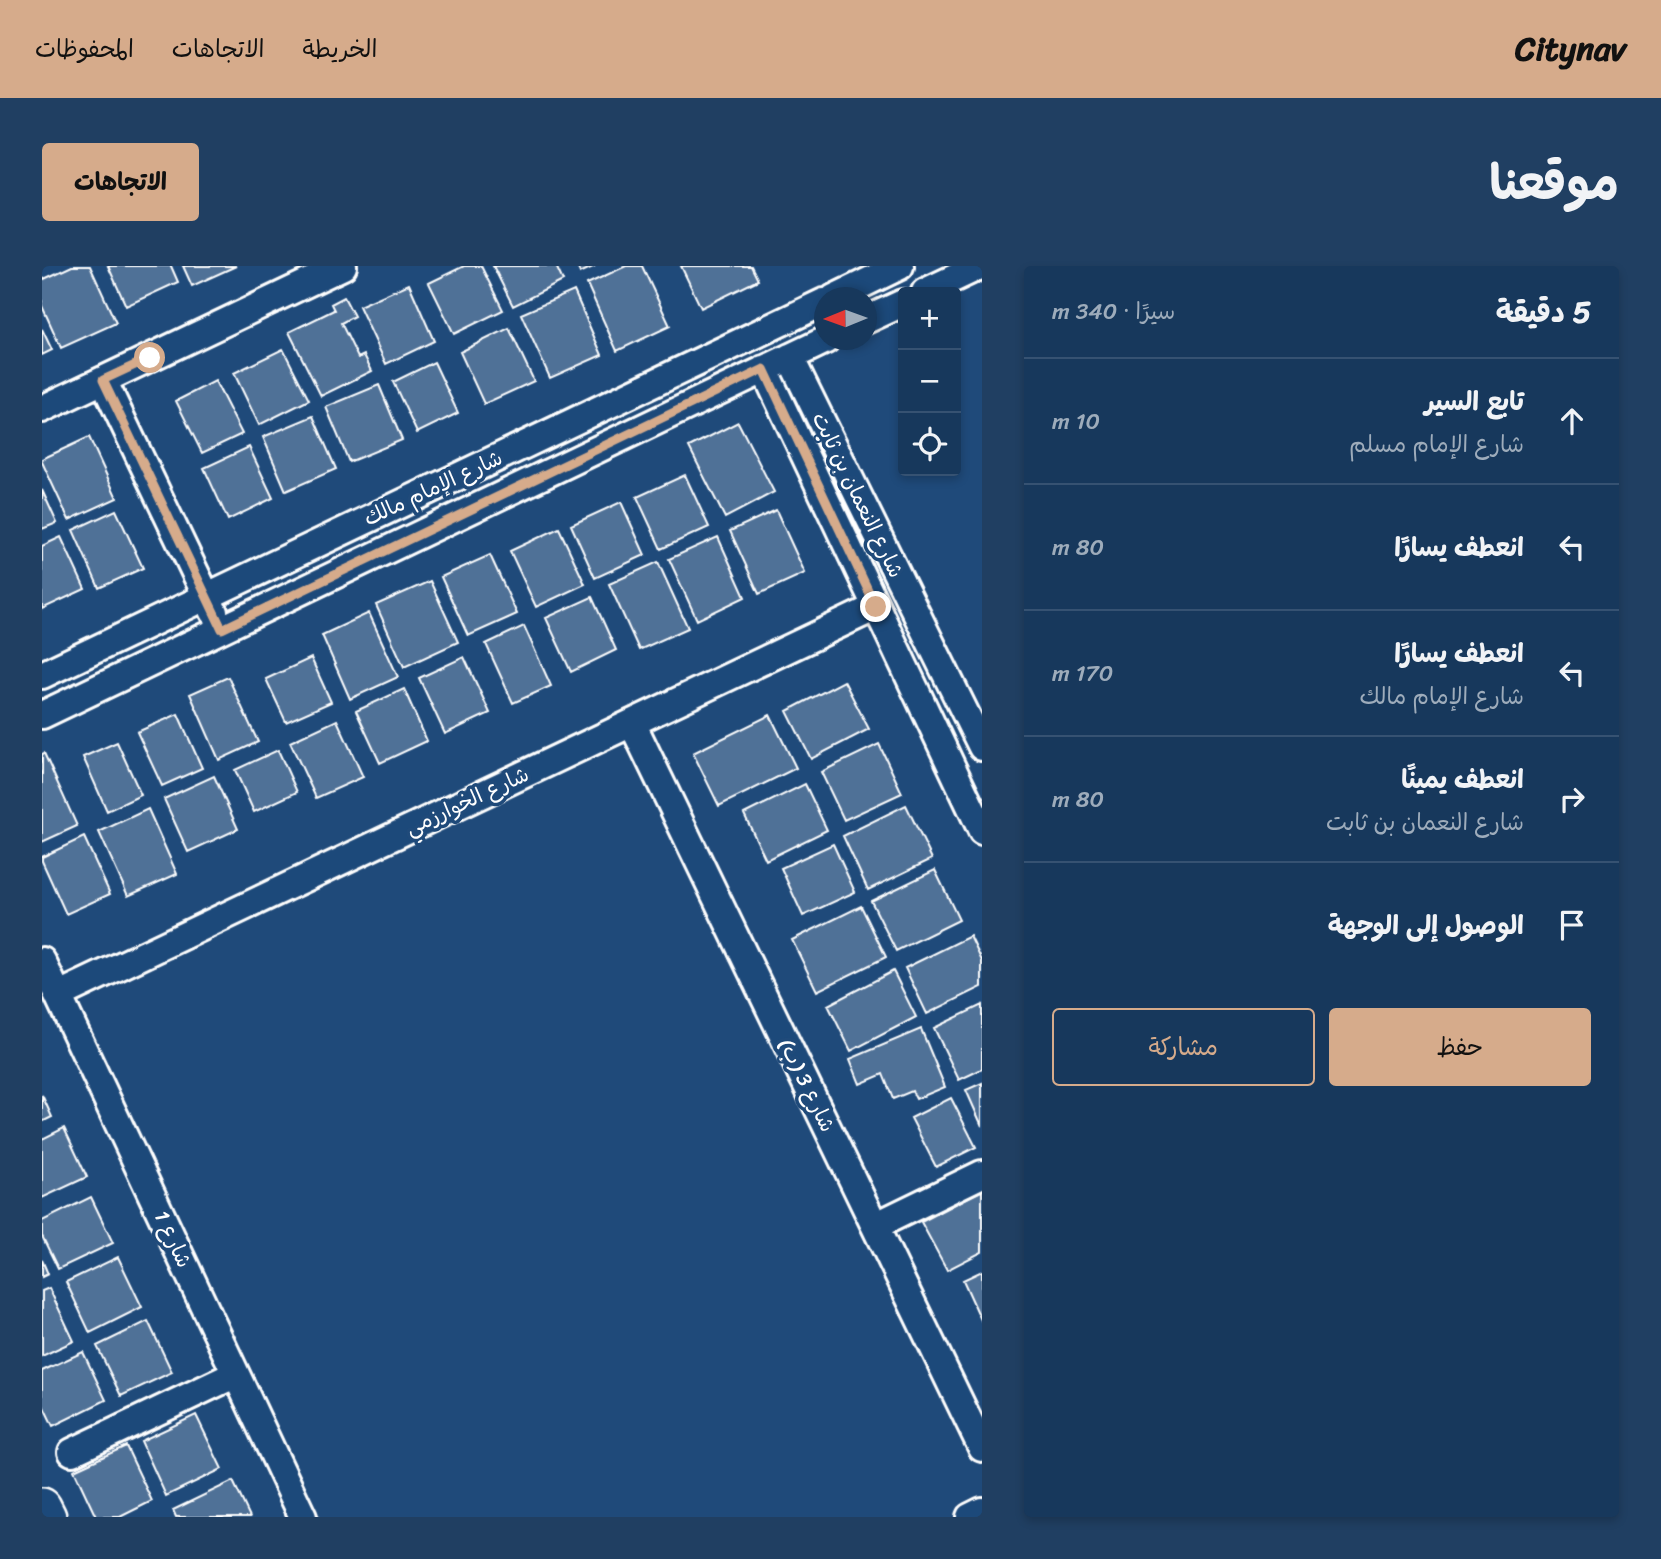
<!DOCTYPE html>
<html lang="ar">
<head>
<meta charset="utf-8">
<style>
  :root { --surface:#17385c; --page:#203f62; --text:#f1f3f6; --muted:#9eacbb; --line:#365272; --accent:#d6ab8b }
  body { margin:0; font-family:Sriracha,"Playpen Sans Arabic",sans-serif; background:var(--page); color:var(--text); direction:rtl }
  .controls { position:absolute; right:21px; top:21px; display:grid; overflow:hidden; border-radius:7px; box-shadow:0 4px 10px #0003 }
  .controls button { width:63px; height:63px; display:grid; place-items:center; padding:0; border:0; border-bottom:2px solid var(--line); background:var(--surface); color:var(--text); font:35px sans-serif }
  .compass { position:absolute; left:772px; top:21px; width:63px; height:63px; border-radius:50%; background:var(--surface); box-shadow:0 4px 10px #0003; rotate:269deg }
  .stop { position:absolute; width:21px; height:21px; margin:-16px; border:5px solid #d6ab8b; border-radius:50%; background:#fff }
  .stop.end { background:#d6ab8b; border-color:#fff; box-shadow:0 2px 7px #0008 }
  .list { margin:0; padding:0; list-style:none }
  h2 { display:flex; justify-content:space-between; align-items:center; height:91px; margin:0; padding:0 28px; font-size:30px }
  h2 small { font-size:23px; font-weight:400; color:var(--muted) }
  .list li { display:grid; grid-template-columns:46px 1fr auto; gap:21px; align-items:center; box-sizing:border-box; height:126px; padding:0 28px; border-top:2px solid var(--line) }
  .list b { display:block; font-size:26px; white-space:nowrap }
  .list p { margin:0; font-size:23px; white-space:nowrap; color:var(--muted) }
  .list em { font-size:23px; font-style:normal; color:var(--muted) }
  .actions { display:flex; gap:14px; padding:21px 28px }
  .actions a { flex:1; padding:16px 0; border:2px solid var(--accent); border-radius:7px; text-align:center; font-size:24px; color:var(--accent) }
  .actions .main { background:var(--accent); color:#111 }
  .icon { flex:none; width:38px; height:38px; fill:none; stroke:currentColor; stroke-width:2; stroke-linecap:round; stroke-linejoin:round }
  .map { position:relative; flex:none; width:940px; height:1251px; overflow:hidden; direction:ltr; border-radius:7px }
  header { display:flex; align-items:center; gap:42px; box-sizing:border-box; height:98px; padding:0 35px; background:var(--accent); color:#111 }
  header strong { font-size:33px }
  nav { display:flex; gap:38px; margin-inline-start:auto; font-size:24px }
  .intro { display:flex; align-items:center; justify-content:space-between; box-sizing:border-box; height:168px; padding:0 42px }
  h1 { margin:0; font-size:49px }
  .button { padding:18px 32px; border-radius:7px; background:var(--accent); color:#111; font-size:24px; font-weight:700 }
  main { display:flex; gap:42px; padding:0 42px }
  aside { flex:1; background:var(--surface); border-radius:7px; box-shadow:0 4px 10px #0003 }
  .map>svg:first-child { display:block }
  .building { fill:#507197; stroke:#fff; stroke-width:2 }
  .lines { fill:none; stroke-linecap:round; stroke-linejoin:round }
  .street-casing { stroke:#fff; stroke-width:32 }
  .secondary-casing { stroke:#fff; stroke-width:42 }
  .street { stroke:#1f4a7a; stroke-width:26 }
  .secondary { stroke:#1f4a7a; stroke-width:37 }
  .route { stroke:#d6ab8b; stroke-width:9 }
  .labels { text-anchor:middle; stroke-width:7; stroke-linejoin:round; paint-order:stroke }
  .street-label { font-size:21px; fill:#fff; stroke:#1f4a7a }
</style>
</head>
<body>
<header>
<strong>Citynav</strong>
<nav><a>الخريطة</a><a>الاتجاهات</a><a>المحفوظات</a></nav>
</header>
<div class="intro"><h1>موقعنا</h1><a class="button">الاتجاهات</a></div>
<main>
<aside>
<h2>5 دقيقة<small>سيرًا · 340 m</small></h2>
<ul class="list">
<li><svg class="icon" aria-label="ahead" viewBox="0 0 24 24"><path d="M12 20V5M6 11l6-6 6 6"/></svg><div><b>تابع السير</b><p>شارع الإمام مسلم</p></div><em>10 m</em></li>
<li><svg class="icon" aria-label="left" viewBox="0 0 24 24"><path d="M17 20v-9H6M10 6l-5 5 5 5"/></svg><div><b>انعطف يسارًا</b></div><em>80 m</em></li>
<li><svg class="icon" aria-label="left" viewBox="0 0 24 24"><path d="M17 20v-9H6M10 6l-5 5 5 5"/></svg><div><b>انعطف يسارًا</b><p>شارع الإمام مالك</p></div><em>170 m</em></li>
<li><svg class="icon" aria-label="right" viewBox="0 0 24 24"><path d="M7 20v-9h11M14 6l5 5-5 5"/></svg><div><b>انعطف يمينًا</b><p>شارع النعمان بن ثابت</p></div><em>80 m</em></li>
<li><svg class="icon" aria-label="arrive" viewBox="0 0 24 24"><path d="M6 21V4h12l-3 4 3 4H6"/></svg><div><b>الوصول إلى الوجهة</b></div></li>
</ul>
<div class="actions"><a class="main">حفظ</a><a>مشاركة</a></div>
</aside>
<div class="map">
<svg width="940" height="1251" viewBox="0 0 940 1251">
  <rect width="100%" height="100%" fill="#1f4a7a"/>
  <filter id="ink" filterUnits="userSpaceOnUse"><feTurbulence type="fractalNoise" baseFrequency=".0143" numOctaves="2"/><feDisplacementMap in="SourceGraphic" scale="14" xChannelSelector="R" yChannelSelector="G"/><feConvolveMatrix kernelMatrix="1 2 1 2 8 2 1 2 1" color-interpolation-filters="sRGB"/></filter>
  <g filter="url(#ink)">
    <path class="building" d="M30,0H48L74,57L19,82L0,40V14Z
      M66,0H129L136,16L84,40Z
      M141,0H194L150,20Z
      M422,0H439L461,44L412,68L387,17Z
      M451,0H514L521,15L471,40Z
      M535,0H553L538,7Z
      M584,0H600L628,60L575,85L545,18Z
      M639,0H709L716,14L659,42Z
      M367,18L392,75L344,98L317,40Z
      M532,25L560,89L508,112L479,48Z
      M302,31L312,50L299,57L316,92L322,89L330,105L279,130L247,66L292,44L289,38Z
      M467,62L492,115L442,138L418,86Z
      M0,63L10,84L0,89Z
      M241,83L267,134L217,159L192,107Z
      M392,96L416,147L375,167L351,116Z
      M173,115L200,168L160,187L134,135Z
      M337,119L360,174L307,196L284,141Z
      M271,150L294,203L244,225L221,171Z
      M696,156L732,226L683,252L647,181Z
      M47,171L75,232L27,254L0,196V193Z
      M207,181L231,232L186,254L162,202Z
      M643,209L667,261L619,283L595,231Z
      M0,224L15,257L0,263Z
      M579,236L603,289L553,312L529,259Z
      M74,244L101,302L57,322L31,264Z
      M734,244L763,307L717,328L688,265Z
      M517,262L543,318L494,341L468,285Z
      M19,271L43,323L0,343V280Z
      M676,271L703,331L655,354L627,293Z
      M448,289L475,348L426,370L399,311Z
      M616,296L646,362L597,384L567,318Z
      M388,315L416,376L362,401L334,339Z
      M550,331L574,384L529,406L504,352Z
      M327,347L356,411L308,433L280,369Z
      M482,360L509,420L471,437L444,378Z
      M422,391L448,447L403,468L377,412Z
      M269,392L289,436L244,456L224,413Z
      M186,411L216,476L177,494L148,428Z
      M802,415L827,463L769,493L745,445Z
      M362,423L385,475L338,497L314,445Z
      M136,448L160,502L120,520L95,466Z
      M728,449L754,502L677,540L651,487Z
      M295,454L321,511L274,532L248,476Z
      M75,476L99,529L65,545L41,491Z
      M837,478L860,527L802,554L779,506Z
      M236,484L255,526L212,546L193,504Z
      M2,487L35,560L0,576V488Z
      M172,510L196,563L146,586L122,533Z
      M763,518L785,564L724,594L702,548Z
      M864,539L890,593L826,624L801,570Z
      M106,543L135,608L86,630L57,566Z
      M42,571L68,628L24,648L0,595V591Z
      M791,578L813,626L761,650L739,602Z
      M893,604L917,654L854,685L829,635Z
      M819,640L844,691L775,725L750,674Z
      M928,670L940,695V721L885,748L863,702Z
      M851,705L874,751L809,785L786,739Z
      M940,739V803L917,814L892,762Z
      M879,763L903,821L874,833L870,825L851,833L841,808L818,818L808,793Z
      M940,817V860L924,824Z
      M0,829L10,851L0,856Z
      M909,832L934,881L894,901L869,852Z
      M22,862L45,911L0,932V873Z
      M940,924V986L905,1004L879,956Z
      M49,931L71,977L16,1003L0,970V955Z
      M76,991L100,1041L48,1067L24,1016Z
      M0,994L6,1008L0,1011Z
      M940,1005V1056L921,1014Z
      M7,1022L32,1075L0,1090V1025Z
      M106,1055L130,1106L79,1130L55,1080Z
      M41,1086L64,1134L11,1160L0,1137V1105Z
      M154,1149L180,1203L124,1230L99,1175Z
      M84,1180L110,1235L78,1251H54L32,1204Z
      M191,1215L208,1251H134L131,1244Z"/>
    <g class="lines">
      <g class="street-casing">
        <path id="street" d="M883,26L938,0
          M792,32L858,0
          M824,54L861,37
          M748,91L940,481
          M722,103L940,565
          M61,114L172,346
          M0,143L301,0
          M0,409L782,36
          M0,449L784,74
          M590,457L940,1182
          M0,695L261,1251
          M17,729L834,341
          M833,960L940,908
          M30,1186L194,1108
          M928,1251L940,1245"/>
      </g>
      <g class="secondary-casing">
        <path id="secondary" d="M0,1241L5,1251"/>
      </g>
      <use href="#street" class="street"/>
      <use href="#secondary" class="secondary"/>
    </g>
  </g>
  <g class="lines" filter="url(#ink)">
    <path class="route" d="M108,92L61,114L180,363L722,103L834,341"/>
  </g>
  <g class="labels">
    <g class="street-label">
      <text transform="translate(391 222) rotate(-25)" y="7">شارع الإمام مالك</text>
      <text transform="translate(816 229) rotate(64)" y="7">شارع النعمان بن ثابت</text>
      <text transform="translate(425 535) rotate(-25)" y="7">شارع الخوارزمي</text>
      <text transform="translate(765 819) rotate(64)" y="7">شارع 3 (ب)</text>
      <text transform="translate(131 973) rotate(65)" y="7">شارع 1</text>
    </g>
  </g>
</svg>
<div class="controls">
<button>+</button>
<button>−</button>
<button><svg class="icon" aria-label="locate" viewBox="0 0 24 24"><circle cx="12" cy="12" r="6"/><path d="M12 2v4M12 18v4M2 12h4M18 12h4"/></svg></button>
</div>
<svg class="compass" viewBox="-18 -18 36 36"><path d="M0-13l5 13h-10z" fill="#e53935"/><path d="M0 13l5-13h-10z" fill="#9eacbb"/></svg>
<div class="stop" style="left:108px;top:92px"></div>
<div class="stop end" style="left:834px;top:341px"></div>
</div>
</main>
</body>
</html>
